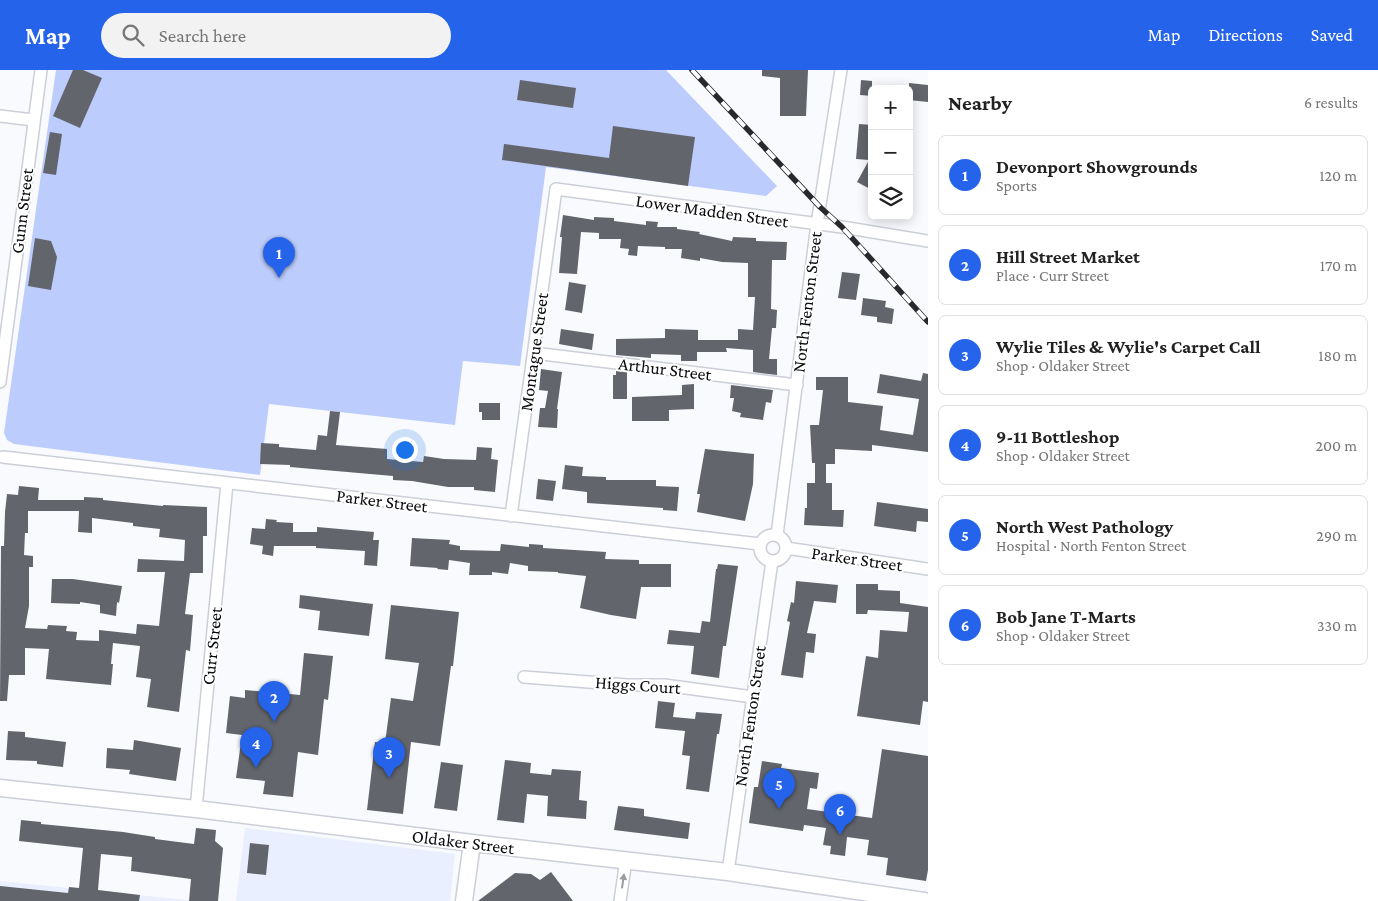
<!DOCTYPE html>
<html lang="en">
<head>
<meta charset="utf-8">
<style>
  :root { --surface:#fff; --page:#f2f2f2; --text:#222; --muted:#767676; --line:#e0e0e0; --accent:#2563eb }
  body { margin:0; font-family:"Crimson Pro",serif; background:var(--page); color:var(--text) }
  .controls { position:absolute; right:15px; top:15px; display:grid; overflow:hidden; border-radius:8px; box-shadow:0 2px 12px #0003 }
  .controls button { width:45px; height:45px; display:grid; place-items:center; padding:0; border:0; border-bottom:1px solid var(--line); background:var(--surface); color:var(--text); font:25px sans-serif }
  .you { position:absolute; left:404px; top:379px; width:18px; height:18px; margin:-12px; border:4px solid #fff; border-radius:50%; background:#1a73e8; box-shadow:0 0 0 8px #1a73e833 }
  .badge { display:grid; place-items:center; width:32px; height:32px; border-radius:50%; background:var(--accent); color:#fff; font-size:16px; font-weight:700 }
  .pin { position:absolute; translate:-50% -41px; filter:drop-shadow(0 1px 2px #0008) }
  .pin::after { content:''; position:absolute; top:26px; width:18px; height:15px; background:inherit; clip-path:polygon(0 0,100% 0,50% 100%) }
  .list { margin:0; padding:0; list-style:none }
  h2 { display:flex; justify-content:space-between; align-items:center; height:65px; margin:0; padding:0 20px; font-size:21px }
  h2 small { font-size:16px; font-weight:400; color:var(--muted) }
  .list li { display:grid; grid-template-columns:32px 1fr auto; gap:15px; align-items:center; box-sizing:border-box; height:80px; margin:0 10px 10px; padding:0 10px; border:1px solid var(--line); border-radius:8px }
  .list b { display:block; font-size:19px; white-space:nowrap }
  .list p { margin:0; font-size:16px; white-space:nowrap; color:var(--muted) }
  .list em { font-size:16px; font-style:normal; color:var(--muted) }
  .icon { flex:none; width:28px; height:28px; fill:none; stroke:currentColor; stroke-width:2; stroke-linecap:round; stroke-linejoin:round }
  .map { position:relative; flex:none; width:928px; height:831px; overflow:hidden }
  header { display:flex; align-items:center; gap:30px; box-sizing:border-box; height:70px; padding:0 25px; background:var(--accent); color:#fff }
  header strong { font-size:24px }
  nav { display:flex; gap:28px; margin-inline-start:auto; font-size:18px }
  .search { width:350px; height:45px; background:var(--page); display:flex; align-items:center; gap:12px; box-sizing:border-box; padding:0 18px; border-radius:28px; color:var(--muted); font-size:19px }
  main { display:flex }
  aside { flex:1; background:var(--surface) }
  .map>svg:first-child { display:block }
  .built { fill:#e9efff }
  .green { fill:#bcccfc }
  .building { fill:#62656c; fill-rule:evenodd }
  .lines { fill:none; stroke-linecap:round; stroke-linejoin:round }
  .street-casing { stroke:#cccfd8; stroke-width:14 }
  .secondary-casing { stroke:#cccfd8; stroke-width:19 }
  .street { stroke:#fff; stroke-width:11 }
  .secondary { stroke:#fff; stroke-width:16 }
  .rail-casing { stroke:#28292c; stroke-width:5.5 }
  .rail { stroke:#fff; stroke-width:4; stroke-dasharray:11; stroke-linecap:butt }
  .oneway { fill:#9d9d9f }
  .labels { text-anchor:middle; stroke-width:4; stroke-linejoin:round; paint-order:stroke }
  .street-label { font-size:18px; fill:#0a0b0e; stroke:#fff }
</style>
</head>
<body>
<header>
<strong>Map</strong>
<div class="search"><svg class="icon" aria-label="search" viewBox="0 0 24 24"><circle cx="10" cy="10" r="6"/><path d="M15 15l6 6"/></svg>Search here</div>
<nav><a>Map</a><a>Directions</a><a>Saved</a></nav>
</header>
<main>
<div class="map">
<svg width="928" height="831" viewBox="0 0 928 831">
  <rect width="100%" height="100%" fill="#f9fafe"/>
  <path class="built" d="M245,758L455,784L450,831H236Z
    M0,811L197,831H0Z"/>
  <path class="green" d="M56,0H666L777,116L766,126L546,97L520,296L463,291L455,355L269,334L260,405L14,374L7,370L4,363Z"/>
  <path class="building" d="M73,0H83L102,8L80,58L53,46Z
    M762,0H808L806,46H780V8L762,6Z
    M520,10L576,18L573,38L517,30Z
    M861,10L872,11V26L860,25Z
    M909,13L928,15V32L909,30Z
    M859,54L872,55V120L857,112L869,90L856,89Z
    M613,56L695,67L688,116L502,90L504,74L609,88Z
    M50,62L62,64L56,105L43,103Z
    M563,145L594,150V147L614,148V151L646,155V151L658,152L657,157H677V159L700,162L699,164L732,171L733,167L756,168V171L787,172L786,190H772L771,239L777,240L776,258H772L769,289H777V305L753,302V280L726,278L727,282H697V291H681V285L651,284V288L616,285V269L665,268V259L698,260V270H738V259L753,260L755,227H748V193L722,192L700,188V191L681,188L682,179H665V177L638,176L637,186L628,185L629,179L620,178L621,169H599V163L581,162L577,204L559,203L562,167H560Z
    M35,168L51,171L57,187L51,220L28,216Z
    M842,202L860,204L856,230L838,228Z
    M569,212L586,215L582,243L565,240Z
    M863,228L886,231L885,237L894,239L892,254L877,252V247L861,245Z
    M561,259L594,264L592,280L559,274Z
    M541,299L562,302L557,339H558L557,358L538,357L540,338H545L548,321L539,320Z
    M616,301L627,302V329H613V305H616Z
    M923,303L928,304V382L872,375V381L835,379V394H826V413H832V440H844L843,457L804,455L805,438H807V413H815V393H812L810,355H819L823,320H816V307H848V332L883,336L880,360L913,365L919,329L877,323L880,304L921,311Z
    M694,314V339L669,340V351H632V327L682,325V315Z
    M731,315L773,320L771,333L766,332L763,350L740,347L741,343L732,341L734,328H730Z
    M479,333H500V350H482V342H479Z
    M330,341L340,342L336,375L387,379V389L423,392L424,386L444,389L476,390L477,377L492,378L491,389L498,390L495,422L474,420V417H448L412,411L393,410V406L290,397V395L260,394L261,373L279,374V377L316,380L318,365L327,366Z
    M705,379L754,384L753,414L745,451L697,442L700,424H697Z
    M565,395L583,397L582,406L606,407V410H656V416L679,417L677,441L663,440V438L587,433V422L562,419Z
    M538,409L556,411L553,431L536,429Z
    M19,416L39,418L38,430H84V427L103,428V430L163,436V435L207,437V466H203V503H190L185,544L193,545L190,581L186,580L179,642L147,637L151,609L136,607L140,576L113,573L111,594H113L111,615L46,609L49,579L25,578V605H9L7,631H0L1,476H4L5,442L7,424L18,425ZM28,441H79L78,462L92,463V448L133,453V456L160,459L159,467L185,470L184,491L138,489L137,502H165L159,556L137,554L136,564L99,560V571L76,570L77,562L66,561L67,556L48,555L47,559L25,558L29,536V497H33V486L24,485L25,463H28Z
    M877,432L928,439V452L917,451L916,462L874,456Z
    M266,449L277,450L276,452L293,453V462H317V457L374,462L373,470H379L377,496L364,495L365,481L316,478V476H274L273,486L262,484L263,476L250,474L252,458L265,459Z
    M412,468L450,470L449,474L460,476V480L500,481L501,474L529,477V474L543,475V478L606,482L605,489L639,490V494H671V517H641L636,549L611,545L580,538L586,506L558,503V502L528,501V496L510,493L508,504L492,502V505H469L470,493L449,490L448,500L437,499L438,498L410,496Z
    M718,494L738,496L726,576H723L719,608L691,604L694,576L667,574L669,560L700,563L702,551L710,552L716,499H717Z
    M52,509H73L122,516L119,533L117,532L116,546L100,543V535L80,532V534L51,533Z
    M796,511L838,515L836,533L814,531L807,563L816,564L814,583L806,582L803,608L781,605L790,552L787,551L791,532L794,533Z
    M856,514H878V520L900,521V533L928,537V632L923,631L920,655L857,646L866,586L878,588L880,560L907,562L909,542L868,540L867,544H856Z
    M300,525L373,534L369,566L318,560L320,541L299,538Z
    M391,535L459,542L453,596H451L440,676L411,672L403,744L367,740L375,672L385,673L391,628L413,631L419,593L385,589Z
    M304,583L333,586L328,630L324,629L318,685L298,682L293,727L263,724L265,711L236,708L242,665L226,663L230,626L245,628V620L300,625Z
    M658,631L675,633L673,647L695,649L696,642L722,644L719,664H717L709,722L686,719L690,686L682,685L685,661L655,658Z
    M8,661L25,662V667L66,672L63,697L37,694V691L6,690Z
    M134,670L181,678L176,711L129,704L130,700L106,698L107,678L133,680Z
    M882,679L928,686V800L926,811L886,805L888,788L867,785L869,770L847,767L845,786L830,784L831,776L823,775L826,758L804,755L803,761L749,753L754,717H758L762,691L782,694L781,698L819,703L817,719L810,718L807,739L872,748Z
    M505,690L531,693L530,703L551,705L552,699L581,701L579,730L587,731L586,749L547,746L548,726L527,724L524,753L497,750Z
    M441,692L463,695L457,741L434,738Z
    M618,736L644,739V746L690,753L688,769L614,760Z
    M21,750L41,752V754L123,762L155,767V769L194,774L196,758L216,760L215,771L223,778L218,831H189L191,809L131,801L132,787L101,784L98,820L140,825L139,831H0V816L68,823L69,817L79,818L83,778L19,771Z
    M250,773L269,775L266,805L247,803Z
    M551,802L573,831H478L515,803L531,804L540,810Z"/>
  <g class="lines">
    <g class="street-casing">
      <path id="street" d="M0,46L33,50
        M534,283L797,315
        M0,312L41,0
        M3,387L760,474
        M511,446L556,119L842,157L928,171
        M777,465L817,154L841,0
        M760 478a13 13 0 1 1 26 0a13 13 0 1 1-26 0Z
        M786,478L928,499
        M524,607L627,615H664L753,627
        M196,739L227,413
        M728,802L772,491
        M620,831L626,790"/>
    </g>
    <g class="secondary-casing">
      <path id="secondary" d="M0,718L196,739L472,773L728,802L924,831
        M464,831L472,773"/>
    </g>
    <use href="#street" class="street"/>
    <use href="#secondary" class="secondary"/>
    <g class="rail-casing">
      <path id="rail" d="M692,0L820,137L842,157L928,252"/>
    </g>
    <use href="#rail" class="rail"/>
  </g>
  <defs><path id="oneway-solid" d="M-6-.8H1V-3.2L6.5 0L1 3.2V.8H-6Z" transform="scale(1.25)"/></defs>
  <use class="oneway" href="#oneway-solid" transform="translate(623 811) rotate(-82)"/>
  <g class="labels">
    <g class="street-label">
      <text transform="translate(22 141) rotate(-83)" y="6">Gunn Street</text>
      <text transform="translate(712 141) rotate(8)" y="6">Lower Madden Street</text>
      <text transform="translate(807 232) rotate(-83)" y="6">North Fenton Street</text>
      <text transform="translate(534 282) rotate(-82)" y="6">Montague Street</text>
      <text transform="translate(665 299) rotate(7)" y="6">Arthur Street</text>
      <text transform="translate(382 431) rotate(7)" y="6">Parker Street</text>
      <text transform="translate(857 489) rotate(8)" y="6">Parker Street</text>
      <text transform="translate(212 576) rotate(-84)" y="6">Curr Street</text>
      <text transform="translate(638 615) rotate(4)" y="6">Higgs Court</text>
      <text transform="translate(750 646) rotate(-82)" y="6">North Fenton Street</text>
      <text transform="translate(463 772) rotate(7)" y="6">Oldaker Street</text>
    </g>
  </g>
</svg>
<div class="controls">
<button>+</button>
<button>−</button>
<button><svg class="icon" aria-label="layers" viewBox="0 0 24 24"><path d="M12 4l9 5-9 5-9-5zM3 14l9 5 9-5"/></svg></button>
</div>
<div class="you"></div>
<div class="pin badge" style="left:279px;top:208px">1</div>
<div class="pin badge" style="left:274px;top:652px">2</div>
<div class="pin badge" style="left:389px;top:708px">3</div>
<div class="pin badge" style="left:256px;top:698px">4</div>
<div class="pin badge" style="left:779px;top:739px">5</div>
<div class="pin badge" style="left:840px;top:765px">6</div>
</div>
<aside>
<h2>Nearby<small>6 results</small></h2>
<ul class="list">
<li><span class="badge">1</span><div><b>Devonport Showgrounds</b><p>Sports</p></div><em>120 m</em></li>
<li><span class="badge">2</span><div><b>Hill Street Market</b><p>Place · Curr Street</p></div><em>170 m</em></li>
<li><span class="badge">3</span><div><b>Wylie Tiles &amp; Wylie's Carpet Call</b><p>Shop · Oldaker Street</p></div><em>180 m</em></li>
<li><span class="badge">4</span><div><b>9-11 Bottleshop</b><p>Shop · Oldaker Street</p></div><em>200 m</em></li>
<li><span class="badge">5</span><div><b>North West Pathology</b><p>Hospital · North Fenton Street</p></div><em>290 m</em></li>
<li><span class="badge">6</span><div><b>Bob Jane T-Marts</b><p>Shop · Oldaker Street</p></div><em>330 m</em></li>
</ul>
</aside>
</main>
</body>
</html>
